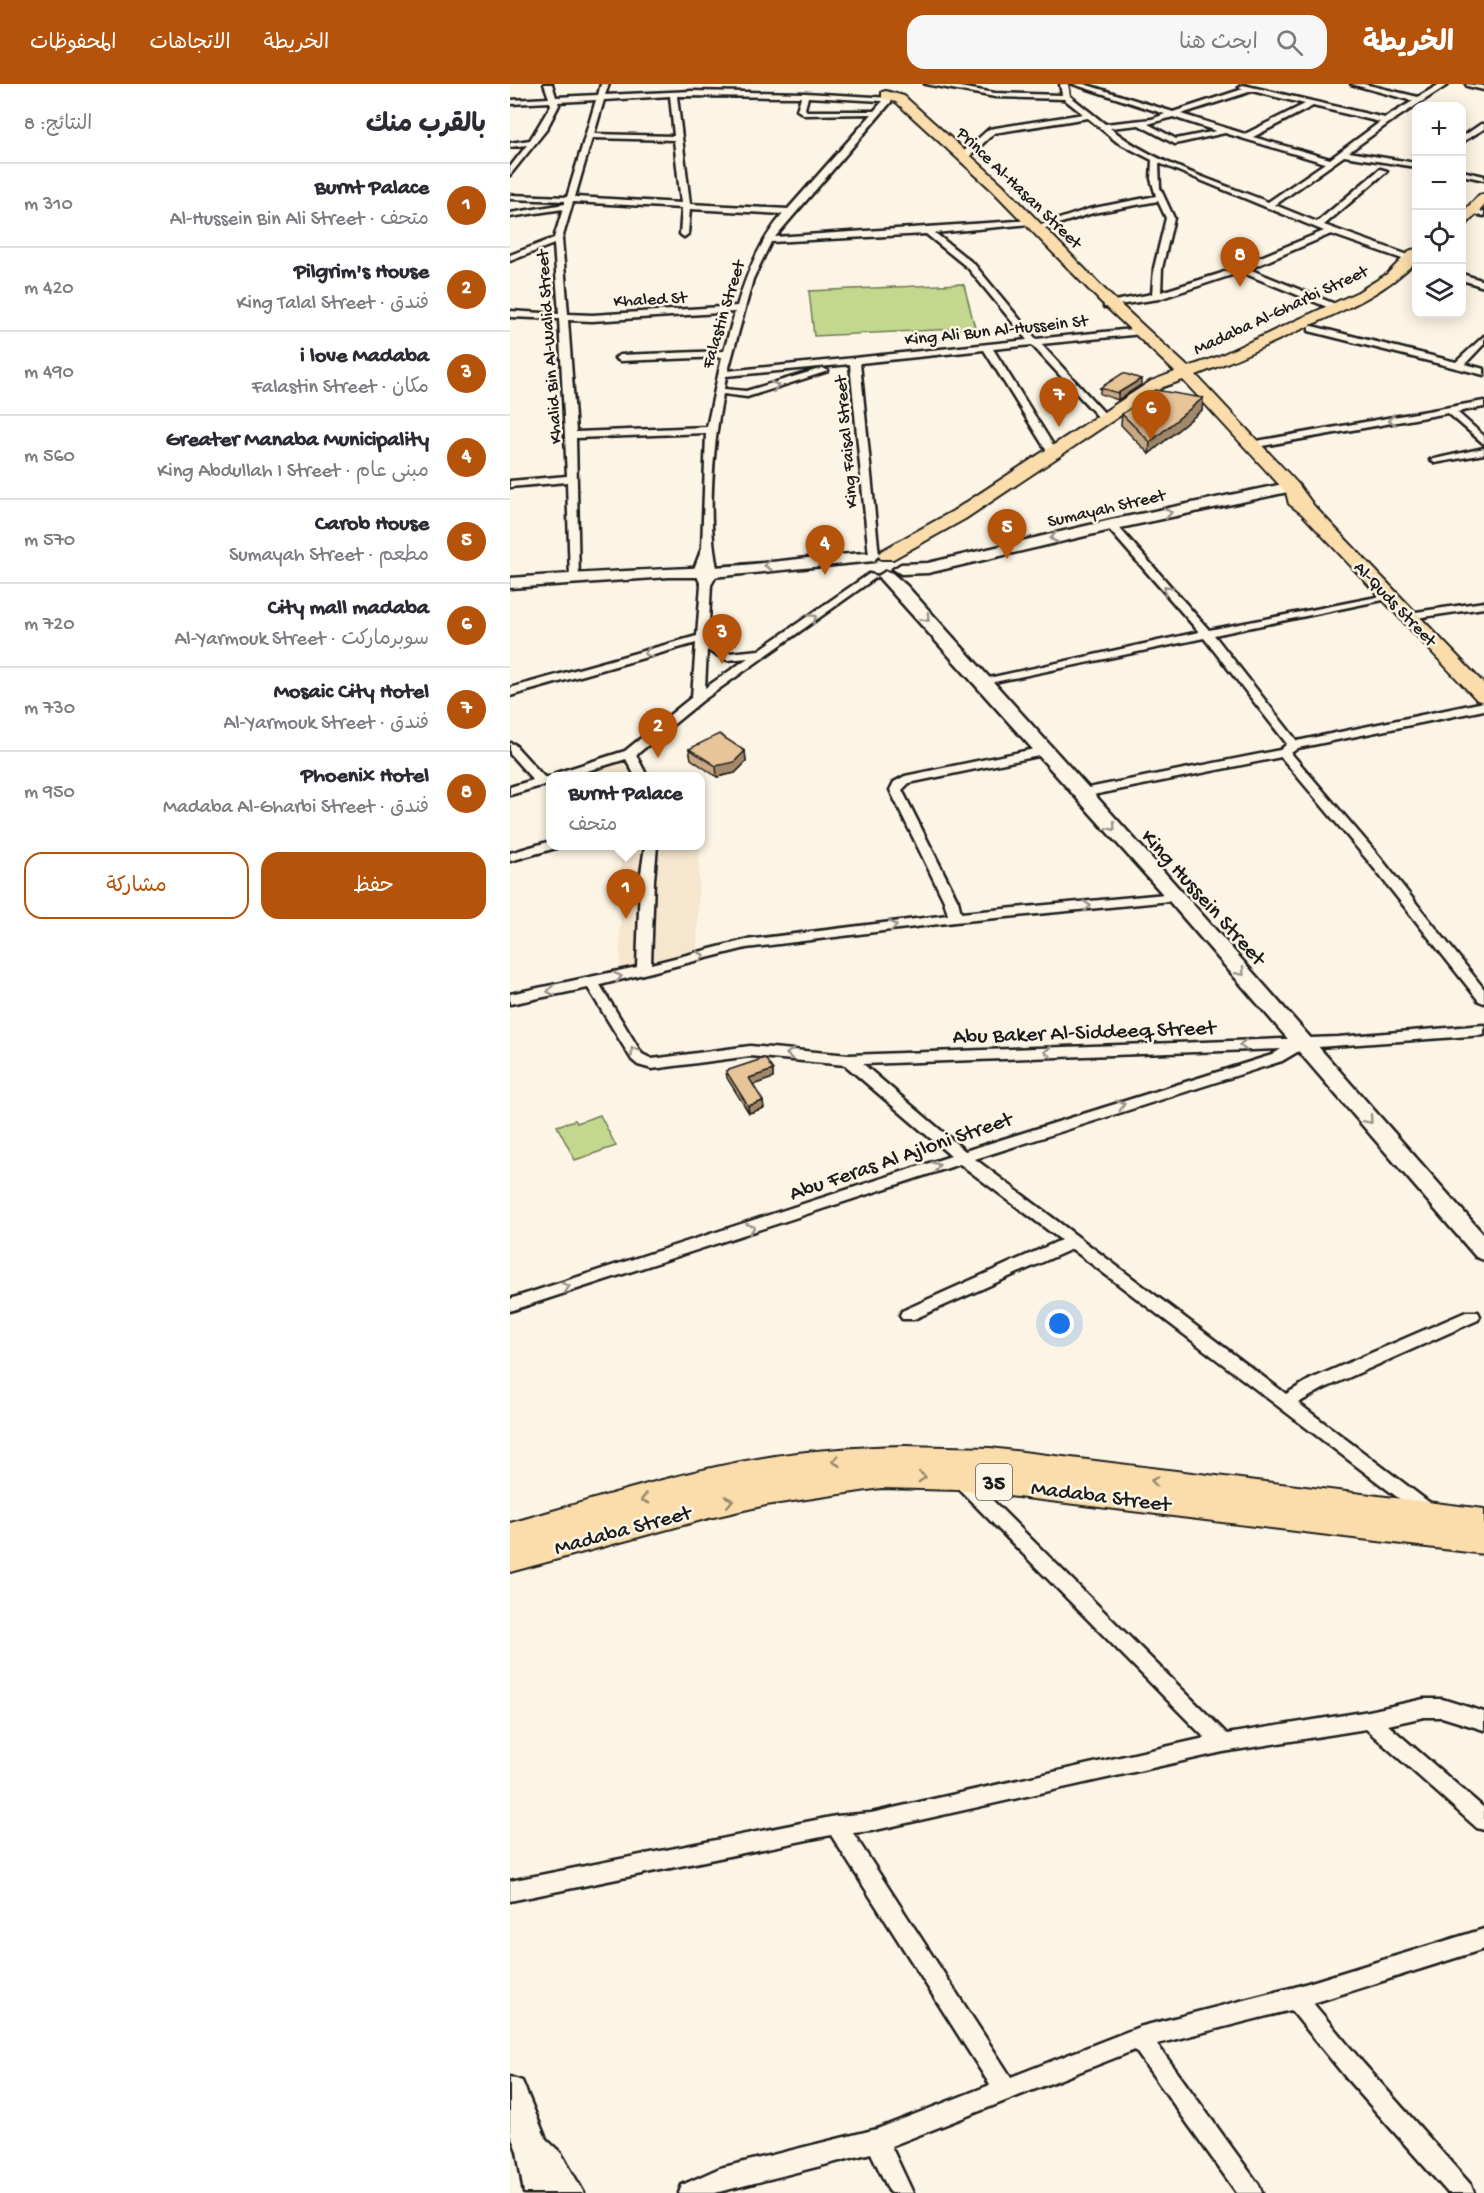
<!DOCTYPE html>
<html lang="ar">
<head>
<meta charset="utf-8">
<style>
  :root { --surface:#fff; --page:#f7f7f7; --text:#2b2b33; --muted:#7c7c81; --line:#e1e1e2; --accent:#b45309 }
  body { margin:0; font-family:"Gochi Hand","Playpen Sans Arabic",sans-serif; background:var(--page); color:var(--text); direction:rtl }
  .controls { position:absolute; right:18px; top:18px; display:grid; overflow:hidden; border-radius:12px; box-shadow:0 3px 15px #0003 }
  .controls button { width:54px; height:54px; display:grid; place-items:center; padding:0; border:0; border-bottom:2px solid var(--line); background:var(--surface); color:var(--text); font:30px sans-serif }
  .you { position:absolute; left:550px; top:1240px; width:21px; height:21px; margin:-15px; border:4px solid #fff; border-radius:50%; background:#1a73e8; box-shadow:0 0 0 9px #1a73e833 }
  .badge { display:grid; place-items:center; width:39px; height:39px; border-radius:50%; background:var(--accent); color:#fff; font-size:20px; font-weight:700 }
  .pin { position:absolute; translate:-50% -50px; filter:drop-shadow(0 2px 3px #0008) }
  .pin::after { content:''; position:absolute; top:32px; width:21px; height:18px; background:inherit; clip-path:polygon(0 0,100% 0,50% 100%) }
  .popup { position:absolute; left:36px; top:688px; width:159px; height:78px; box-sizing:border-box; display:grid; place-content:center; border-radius:12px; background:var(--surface); filter:drop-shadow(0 2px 4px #0005); font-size:20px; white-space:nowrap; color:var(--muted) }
  .popup b { font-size:22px; color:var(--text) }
  .popup::after { content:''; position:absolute; left:50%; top:100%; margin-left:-12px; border:12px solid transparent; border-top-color:var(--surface) }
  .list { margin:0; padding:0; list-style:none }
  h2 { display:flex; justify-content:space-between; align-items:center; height:78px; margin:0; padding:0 24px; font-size:26px }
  h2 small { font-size:20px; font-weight:400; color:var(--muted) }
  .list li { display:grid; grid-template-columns:39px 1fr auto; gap:18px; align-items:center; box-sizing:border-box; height:84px; padding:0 24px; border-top:2px solid var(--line) }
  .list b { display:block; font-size:22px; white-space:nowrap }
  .list p { margin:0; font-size:20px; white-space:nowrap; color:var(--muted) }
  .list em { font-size:20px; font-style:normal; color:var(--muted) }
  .actions { display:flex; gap:12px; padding:18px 24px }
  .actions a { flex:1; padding:14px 0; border:2px solid var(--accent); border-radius:18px; text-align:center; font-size:21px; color:var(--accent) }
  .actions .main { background:var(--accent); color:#fff }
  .icon { flex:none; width:33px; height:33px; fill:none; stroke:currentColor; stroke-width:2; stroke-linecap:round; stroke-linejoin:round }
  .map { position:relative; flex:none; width:974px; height:2109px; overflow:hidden; direction:ltr }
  header { display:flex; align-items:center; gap:36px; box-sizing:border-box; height:84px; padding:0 30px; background:var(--accent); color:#fff }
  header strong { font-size:28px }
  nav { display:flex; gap:33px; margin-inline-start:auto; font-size:21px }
  .search { width:420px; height:54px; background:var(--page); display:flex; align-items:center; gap:15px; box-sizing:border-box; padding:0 21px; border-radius:18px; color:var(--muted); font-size:22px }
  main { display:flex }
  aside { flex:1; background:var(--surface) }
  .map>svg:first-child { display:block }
  .built { fill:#f6e6ce }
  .green { fill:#c3d88e; stroke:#707a55; stroke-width:1.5 }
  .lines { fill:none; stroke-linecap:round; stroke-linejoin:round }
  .street-casing { stroke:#1c1c1c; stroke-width:5 }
  .secondary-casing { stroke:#1c1c1c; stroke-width:5 }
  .primary-casing { stroke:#1c1c1c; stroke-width:4 }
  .street { fill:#fcf5e5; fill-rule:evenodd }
  .secondary { fill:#fcf5e5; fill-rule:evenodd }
  .primary { fill:#faddab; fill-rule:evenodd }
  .wall { fill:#c8a984; stroke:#1c1c1c; stroke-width:1.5 }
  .shaded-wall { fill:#a2896b; stroke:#1c1c1c; stroke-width:1.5 }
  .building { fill:#e8c499; stroke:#1c1c1c; stroke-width:1.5 }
  .oneway { stroke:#97938b }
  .oneway2 { stroke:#96866b }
  .labels { text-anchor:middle; stroke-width:5; stroke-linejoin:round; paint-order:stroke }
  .far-street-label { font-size:18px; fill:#1c1c1c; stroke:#fcf5e5 }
  .shield { fill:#fcf5e5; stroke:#5f5d58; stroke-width:1.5 }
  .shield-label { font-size:21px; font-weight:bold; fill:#1c1c1c }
  .street-label { font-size:22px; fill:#1c1c1c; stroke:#fcf5e5 }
</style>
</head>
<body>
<header>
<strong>الخريطة</strong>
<div class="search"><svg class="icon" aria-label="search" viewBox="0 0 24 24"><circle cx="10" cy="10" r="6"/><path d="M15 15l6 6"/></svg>ابحث هنا</div>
<nav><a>الخريطة</a><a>الاتجاهات</a><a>المحفوظات</a></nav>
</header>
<main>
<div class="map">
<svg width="974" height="2109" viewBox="0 0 974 2109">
  <rect width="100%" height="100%" fill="#fcf5e5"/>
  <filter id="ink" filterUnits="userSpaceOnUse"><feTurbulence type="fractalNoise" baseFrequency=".0167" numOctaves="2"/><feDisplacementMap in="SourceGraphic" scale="12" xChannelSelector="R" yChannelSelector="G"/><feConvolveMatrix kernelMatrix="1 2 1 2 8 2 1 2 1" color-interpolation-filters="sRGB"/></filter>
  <g filter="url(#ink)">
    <path class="built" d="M120,667L146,692H90L86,680Z
      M111,762H190L187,867L110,885Z"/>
    <path class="green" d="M451,200L454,201L465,244L304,252L299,207Z
      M90,1031L106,1062L65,1076L47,1042L65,1036L67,1039Z"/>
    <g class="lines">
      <g class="street-casing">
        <path id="street" d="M34,0H42L46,13L88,11L91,0H99L95,11L182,7L295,9L381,14V18L265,153L523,136L524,138L520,140L425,149L464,180L526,255L632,244L637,247L632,250L531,260L597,332L599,334L594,337L591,336L522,261L483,265L548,369L543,372L538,369L474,266L350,279L369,472L364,475L359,472L340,280L216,292L214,305L236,307L313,284L318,287L237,313L213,310C203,360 196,439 208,488L201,501L198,557L219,569L249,566L359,490L368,492L192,617L126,671L137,692H125L116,675L61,692H44L46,689L115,667L182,613L186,559L0,612V604L187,552L191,501L184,485L192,464L196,349L66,354L69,497L60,495L57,398L0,403V397L57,392L49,235L0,233V227L49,230L44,160L0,177V171L44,154L53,125L0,133V129L55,120V117L0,115V111L57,113L86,16L48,18L49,21L36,46L0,91V83L17,61L0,63V59L20,56L41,21L40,18L0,20V16L39,14ZM160,12L164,52L84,50L94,16ZM167,12L291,13L287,26L295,31L362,30L278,125L180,120ZM298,13L372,17H373L364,27H297L295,25ZM82,54L164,56L171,119L65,113ZM63,118L172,124L170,150L174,153L178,150L180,125L273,130C250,157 237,188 227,222L82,231L58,230L52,155ZM416,150L458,184L517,256L218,287L243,195L261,158ZM225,228L214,267L110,271L105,274L110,277L212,273L197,343L66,348L58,236L82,237ZM197,566L217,576L238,574L195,604Z
          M415,0H432L485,9L552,11L550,0H558L560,12L595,40L642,35L655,30L563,0H574L663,28L733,5L729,3L733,1L875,34L903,17L841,0H854L908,13L930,0H939L879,39L839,68L906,79V83L834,72L765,121L807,138L870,85L877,87L814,141L904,173V177H898L821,150L739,185L830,222L831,224L827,227L731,188L649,215L594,223V219L642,210L644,184L656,134L648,117L583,129L526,147L522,144L579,125L646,112L641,95L642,76L607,58L578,34L484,49L461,71L451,74V70L479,45L573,30L554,15L485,13ZM742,7L795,20L735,50L671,30ZM803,22L870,38L820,75L743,53ZM663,33L706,47L666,55L638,40ZM629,41L665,60L715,49L815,79L758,118C706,97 645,80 600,44ZM649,79L814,147L709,190L651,208L652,184L664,134L650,104Z
          M956,0L974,2V6L957,2Z
          M971,40H974V45L952,58V53Z
          M952,87L974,92V96L952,91Z
          M959,125L974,128V132L959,129Z
          M952,190L974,197V203L952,196Z
          M802,242L946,278L974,252V260L955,280L974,285V291L799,247V243Z
          M974,317V323L947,328L974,352V360L938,329L741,364L736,361L741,358Z
          M974,364V370L925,379L920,376Z
          M601,438L605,439L699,546L882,510L884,512L878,515L704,551L787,657L974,618V626L788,664L781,669L869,772L974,905V919L969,917L859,778L771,673L573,713L569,712V706L573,705L770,666L777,660L694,554L470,601V597L474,595L689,548L597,443V439Z
          M974,518V524L899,535L893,532L899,529Z
          M0,659L4,660L34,693H41V699L0,711V703L23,696L0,670Z
          M534,663L540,667L538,670L399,699L392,706L448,817L451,829L666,809L673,813L671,816L445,838L236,864L90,901L132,970L142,975L240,962L339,971L828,953L974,941V951L794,964L772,977L465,1075L776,1310L801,1295L956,1228H968L970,1232L968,1236L813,1305L788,1319L924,1422L927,1427L924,1432L918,1434L912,1432L562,1165L404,1235H392L390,1231L392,1227L551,1156L450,1080L0,1227V1215L441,1072L335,981L240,972L142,985L128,981L122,976L78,904L0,920V910L127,883L130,796L135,762H147L144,796L141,880L236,856L438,831L434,817L380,706L384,698L395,692ZM771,965L762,971L455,1067L353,980Z
          M41,757V762H47L46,764L0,777V769Z
          M449,1387L455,1389L717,1650L859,1627L914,1615H932L974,1628V1646L932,1633H914L878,1641L974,1724V1746L967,1744L856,1645L713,1668L361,1747L343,1749L501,1993L629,1943L785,1903L974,1845V1865L803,1919L853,1979L961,2101L964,2109H938L837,1995L781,1926L647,1960L749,2101L752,2109H727L625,1966L381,2062L403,2109H380L361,2069L205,2109H169L172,2101L210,2084L367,2045L480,2001L321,1751L0,1817V1797L326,1732L361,1729L695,1654L443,1399L440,1394L443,1389Z"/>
      </g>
      <g class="secondary-casing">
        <path id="secondary" d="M773,400L778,402L781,405L778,408L601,446L418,489L391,490L383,485L391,480L418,479L601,436Z
          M358,469L364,471L366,474L364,477L203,493H159L0,504V494C67,489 135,486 202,483C254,481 306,471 358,469Z
          M376,487L382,489L397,502L673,809L974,1151V1176L966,1173L659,817L370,495L368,492Z
          M0,1993L12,1997L36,2055L51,2069L74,2109H14L7,2067L0,2049Z"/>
      </g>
      <g class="primary-casing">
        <path id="primary" d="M376,7L394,12L492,100L600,211L678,283L707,273L848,208L877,190L901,166L906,165V177C874,210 834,226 792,245C757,261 722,278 686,291L788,400L804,422L974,600V618L967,616L792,430L779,420L776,408L673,296L653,303L455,435L383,475H371L368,471L371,467L443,427L641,297L665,288L590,217L482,106L386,18L372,14V8Z
          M974,110V122L957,140L952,141V129L969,111Z
          M394,1362L480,1364L974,1425V1470L449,1406L371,1404L256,1421L199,1434L0,1488V1439C84,1416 167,1388 253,1374C299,1366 347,1363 394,1362Z"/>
      </g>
      <use href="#street" class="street"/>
      <use href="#secondary" class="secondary"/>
      <use href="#primary" class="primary"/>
    </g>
    <path class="wall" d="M631,301L608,316L590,310V304Z
      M693,314L692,326L639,370L611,341L612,330Z
      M179,665L235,667L236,678L225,689L207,693L181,675Z
      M263,986V994L243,1001L254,1024L239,1029L217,994L216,987Z"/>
    <path class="shaded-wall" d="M631,295V301L608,316V309Z
      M693,314L692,326L639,370L640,358Z
      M235,667L236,678L225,689L207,693L206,682Z
      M263,986V994L239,1002V994Z
      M253,1017L254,1024L239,1029L238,1022Z"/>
    <path class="building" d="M613,289L631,295L608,309L590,304Z
      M645,306L693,314L640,358L612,330Z
      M209,650L235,667L224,678L206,682L179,665Z
      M255,974L263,986L239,994L253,1017L238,1022L216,987Z"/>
    <defs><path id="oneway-chevron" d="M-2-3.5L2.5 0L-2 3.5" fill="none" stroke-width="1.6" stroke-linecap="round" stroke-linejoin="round" transform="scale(1.5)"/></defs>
    <g class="oneway">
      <use href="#oneway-chevron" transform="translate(265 302) rotate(-16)"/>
      <use href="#oneway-chevron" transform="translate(882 336) rotate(170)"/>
      <use href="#oneway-chevron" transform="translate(658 429) rotate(-12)"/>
      <use href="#oneway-chevron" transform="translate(544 454) rotate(167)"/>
      <use href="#oneway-chevron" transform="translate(258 481) rotate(174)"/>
      <use href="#oneway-chevron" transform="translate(657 505) rotate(-132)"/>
      <use href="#oneway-chevron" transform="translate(303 534) rotate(-34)"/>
      <use href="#oneway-chevron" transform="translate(416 534) rotate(48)"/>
      <use href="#oneway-chevron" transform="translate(138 569) rotate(164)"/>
      <use href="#oneway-chevron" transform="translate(602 743) rotate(49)"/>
      <use href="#oneway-chevron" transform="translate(577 822) rotate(-5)"/>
      <use href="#oneway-chevron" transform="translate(383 842) rotate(-7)"/>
      <use href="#oneway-chevron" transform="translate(191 872) rotate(-14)"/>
      <use href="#oneway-chevron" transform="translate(731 888) rotate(49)"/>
      <use href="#oneway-chevron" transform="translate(108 893) rotate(-14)"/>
      <use href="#oneway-chevron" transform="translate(41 907) rotate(169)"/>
      <use href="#oneway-chevron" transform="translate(733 961) rotate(178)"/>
      <use href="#oneway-chevron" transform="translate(124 967) rotate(-125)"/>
      <use href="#oneway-chevron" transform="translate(538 968) rotate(178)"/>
      <use href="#oneway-chevron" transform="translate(280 970) rotate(-176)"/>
      <use href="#oneway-chevron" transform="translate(611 1021) rotate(-17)"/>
      <use href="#oneway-chevron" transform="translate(859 1036) rotate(49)"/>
      <use href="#oneway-chevron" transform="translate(426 1082) rotate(-19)"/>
      <use href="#oneway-chevron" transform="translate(241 1144) rotate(-18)"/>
      <use href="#oneway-chevron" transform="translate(56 1203) rotate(-18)"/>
    </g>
    <g class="oneway2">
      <use href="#oneway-chevron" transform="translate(326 1377) rotate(173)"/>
      <use href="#oneway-chevron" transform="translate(412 1393) rotate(2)"/>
      <use href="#oneway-chevron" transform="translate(645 1397) rotate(-172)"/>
      <use href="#oneway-chevron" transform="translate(135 1415) rotate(165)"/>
      <use href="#oneway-chevron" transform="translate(219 1417) rotate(-11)"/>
    </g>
  </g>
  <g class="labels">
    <g class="far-street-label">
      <text transform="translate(510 103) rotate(44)" y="6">Prince Al-Hasan Street</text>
      <text transform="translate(140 214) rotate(-3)" y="6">Khaled St</text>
      <text transform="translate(770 225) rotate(-25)" y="6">Madaba Al-Gharbi Street</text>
      <text transform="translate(212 230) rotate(-73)" y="6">Falastin Street</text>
      <text transform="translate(486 245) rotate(-6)" y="6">King Ali Bun Al-Hussein St</text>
      <text transform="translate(38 263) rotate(-94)" y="6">Khalid Bin Al-Walid Street</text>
      <text transform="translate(335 358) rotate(-95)" y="6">King Faisal Street</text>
      <text transform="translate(596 423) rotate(-13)" y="6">Sumayah Street</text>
      <text transform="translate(886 519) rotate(46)" y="6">Al-Quds Street</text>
    </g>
    <rect class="shield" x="466" y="1380" width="36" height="36" rx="4.5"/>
    <g class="shield-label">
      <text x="484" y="1405">35</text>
    </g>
    <g class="street-label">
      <text transform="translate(695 812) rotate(48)" y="8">King Hussein Street</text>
      <text transform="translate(574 946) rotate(-2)" y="8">Abu Baker Al-Siddeeq Street</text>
      <text transform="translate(390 1070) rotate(-19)" y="8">Abu Feras Al Ajloni Street</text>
      <text transform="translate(591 1410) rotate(7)" y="8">Madaba Street</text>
      <text transform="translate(112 1444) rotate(-15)" y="8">Madaba Street</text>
    </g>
  </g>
</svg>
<div class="controls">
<button>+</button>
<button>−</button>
<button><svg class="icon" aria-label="locate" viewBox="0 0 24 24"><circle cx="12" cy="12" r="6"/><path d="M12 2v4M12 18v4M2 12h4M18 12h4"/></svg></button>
<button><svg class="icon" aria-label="layers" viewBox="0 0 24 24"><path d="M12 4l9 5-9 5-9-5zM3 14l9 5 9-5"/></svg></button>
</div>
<div class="you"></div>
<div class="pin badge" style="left:116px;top:835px">1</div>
<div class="popup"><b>Burnt Palace</b>متحف</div>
<div class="pin badge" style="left:148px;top:674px">2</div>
<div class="pin badge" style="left:212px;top:580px">3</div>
<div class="pin badge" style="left:315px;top:491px">4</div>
<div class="pin badge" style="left:497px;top:475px">5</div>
<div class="pin badge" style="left:641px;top:356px">6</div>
<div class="pin badge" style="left:549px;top:343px">7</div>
<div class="pin badge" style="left:730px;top:203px">8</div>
</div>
<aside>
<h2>بالقرب منك<small>النتائج: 8</small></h2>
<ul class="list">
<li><span class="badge">1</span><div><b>Burnt Palace</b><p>متحف · Al-Hussein Bin Ali Street</p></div><em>310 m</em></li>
<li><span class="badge">2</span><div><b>Pilgrim's House</b><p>فندق · King Talal Street</p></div><em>420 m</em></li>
<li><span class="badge">3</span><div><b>i love Madaba</b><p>مكان · Falastin Street</p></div><em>490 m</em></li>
<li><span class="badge">4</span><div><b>Greater Manaba Municipality</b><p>مبنى عام · King Abdullah I Street</p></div><em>560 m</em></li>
<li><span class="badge">5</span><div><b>Carob House</b><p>مطعم · Sumayah Street</p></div><em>570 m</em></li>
<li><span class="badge">6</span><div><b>City mall madaba</b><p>سوبرماركت · Al-Yarmouk Street</p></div><em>720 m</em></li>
<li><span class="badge">7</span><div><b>Mosaic City Hotel</b><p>فندق · Al-Yarmouk Street</p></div><em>730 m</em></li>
<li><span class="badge">8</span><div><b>Phoenix Hotel</b><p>فندق · Madaba Al-Gharbi Street</p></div><em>950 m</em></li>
</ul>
<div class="actions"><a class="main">حفظ</a><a>مشاركة</a></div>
</aside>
</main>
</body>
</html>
